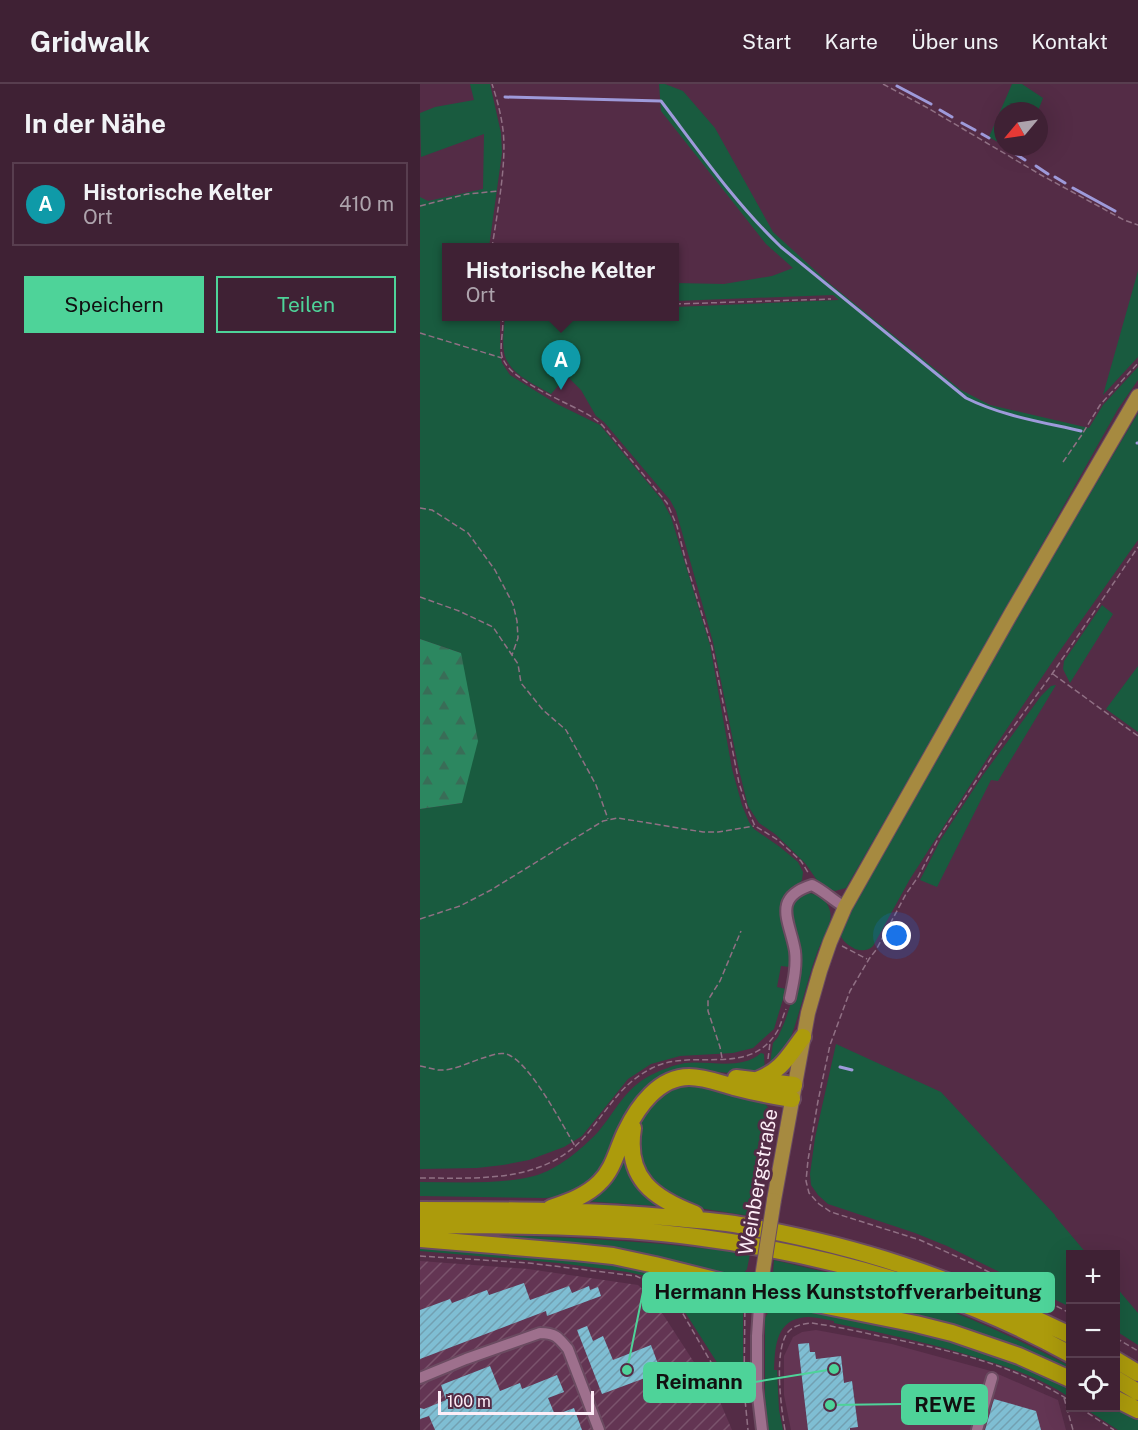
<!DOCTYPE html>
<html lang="de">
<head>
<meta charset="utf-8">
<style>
  :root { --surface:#3f2134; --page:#46293c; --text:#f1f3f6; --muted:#ada3ac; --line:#583e4f; --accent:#4ed399 }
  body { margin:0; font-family:"Public Sans",sans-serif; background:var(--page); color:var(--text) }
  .controls { position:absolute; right:18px; bottom:18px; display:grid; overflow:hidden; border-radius:0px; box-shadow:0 6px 24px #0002 }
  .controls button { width:54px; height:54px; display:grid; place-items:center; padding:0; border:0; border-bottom:2px solid var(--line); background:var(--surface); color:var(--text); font:30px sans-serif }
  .compass { position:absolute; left:574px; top:18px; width:54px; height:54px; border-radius:50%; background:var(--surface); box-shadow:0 6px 24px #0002; rotate:241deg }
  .scale { position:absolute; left:18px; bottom:15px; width:156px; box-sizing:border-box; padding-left:6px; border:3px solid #fdedf7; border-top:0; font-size:16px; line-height:21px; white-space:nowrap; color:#fdedf7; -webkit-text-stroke:4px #542c46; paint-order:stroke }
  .you { position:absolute; left:477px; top:852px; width:21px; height:21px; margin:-15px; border:4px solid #fff; border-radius:50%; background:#1a73e8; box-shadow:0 0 0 9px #1a73e833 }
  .badge { display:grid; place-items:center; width:39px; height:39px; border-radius:50%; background:var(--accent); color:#fff; font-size:20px; font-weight:700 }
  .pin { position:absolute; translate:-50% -50px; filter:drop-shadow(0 2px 3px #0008) }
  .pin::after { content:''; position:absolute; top:32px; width:21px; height:18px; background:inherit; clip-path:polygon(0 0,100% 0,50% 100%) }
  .popup { position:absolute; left:22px; top:159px; width:237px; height:78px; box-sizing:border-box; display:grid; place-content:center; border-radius:0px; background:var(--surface); filter:drop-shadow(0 2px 4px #0005); font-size:20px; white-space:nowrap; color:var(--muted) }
  .popup b { font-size:22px; color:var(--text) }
  .popup::after { content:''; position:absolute; left:50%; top:100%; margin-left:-12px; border:12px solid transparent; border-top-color:var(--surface) }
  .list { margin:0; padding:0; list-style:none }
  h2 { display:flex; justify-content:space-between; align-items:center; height:78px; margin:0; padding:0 24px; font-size:26px }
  h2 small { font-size:20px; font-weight:400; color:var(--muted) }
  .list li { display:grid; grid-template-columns:39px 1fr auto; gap:18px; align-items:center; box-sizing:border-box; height:84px; margin:0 12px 12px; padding:0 12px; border:2px solid var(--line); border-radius:0px }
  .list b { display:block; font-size:22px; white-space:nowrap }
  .list p { margin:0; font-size:20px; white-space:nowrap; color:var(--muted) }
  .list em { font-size:20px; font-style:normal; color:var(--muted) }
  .actions { display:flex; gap:12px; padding:18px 24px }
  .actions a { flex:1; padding:14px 0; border:2px solid var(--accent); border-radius:0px; text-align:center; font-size:21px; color:var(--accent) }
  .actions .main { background:var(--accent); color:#111 }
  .icon { flex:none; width:33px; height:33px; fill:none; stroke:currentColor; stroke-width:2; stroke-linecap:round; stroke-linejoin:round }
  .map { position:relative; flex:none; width:718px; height:1346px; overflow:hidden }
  header { display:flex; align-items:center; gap:36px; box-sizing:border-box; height:84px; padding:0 30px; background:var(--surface); border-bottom:2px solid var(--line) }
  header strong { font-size:28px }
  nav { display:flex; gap:33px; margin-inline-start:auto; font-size:21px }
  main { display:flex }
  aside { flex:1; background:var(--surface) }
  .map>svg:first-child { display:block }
  .built { fill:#633553 }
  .industrial { fill:url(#industrial-furrows) }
  .green { fill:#195b3f }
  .forest { fill:url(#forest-firs) }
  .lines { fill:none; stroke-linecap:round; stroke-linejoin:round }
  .stream { stroke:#9e9ada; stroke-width:3 }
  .building { fill:url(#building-hatch) }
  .minor-casing { stroke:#6b4b61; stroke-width:14 }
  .major-casing { stroke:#6b4b61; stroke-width:16 }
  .highway-casing { stroke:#6b4b61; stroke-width:20 }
  .path { stroke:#907084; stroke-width:1.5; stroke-dasharray:6 3; stroke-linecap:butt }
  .minor { stroke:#9e708d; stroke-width:10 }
  .major { stroke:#a68a40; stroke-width:14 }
  .highway { stroke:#ac9b0c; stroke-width:16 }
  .major-bridge-casing { stroke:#6b4b61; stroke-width:16; stroke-linecap:butt }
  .major-bridge { stroke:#a68a40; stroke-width:14 }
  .labels { text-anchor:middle; stroke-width:6; stroke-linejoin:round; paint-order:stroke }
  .street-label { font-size:20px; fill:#fdedf7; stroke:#542c46 }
  .leader { fill:none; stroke:#4ed399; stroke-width:2 }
  .callout-dot { fill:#4ed399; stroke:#542c46; stroke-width:2 }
  .callout { fill:#4ed399; stroke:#4ed399; stroke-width:2 }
  .callout-label { font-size:21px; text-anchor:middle; font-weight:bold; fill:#111 }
</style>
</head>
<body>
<header>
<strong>Gridwalk</strong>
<nav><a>Start</a><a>Karte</a><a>Über uns</a><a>Kontakt</a></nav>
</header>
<main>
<aside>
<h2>In der Nähe<small></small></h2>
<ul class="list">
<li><span class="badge" style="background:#0f9aa8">A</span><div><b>Historische Kelter</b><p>Ort</p></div><em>410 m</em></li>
</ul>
<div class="actions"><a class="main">Speichern</a><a>Teilen</a></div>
</aside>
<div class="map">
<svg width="718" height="1346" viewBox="0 0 718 1346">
  <defs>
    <pattern id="industrial-furrows" width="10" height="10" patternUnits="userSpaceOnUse" patternTransform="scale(1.5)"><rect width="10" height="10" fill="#633553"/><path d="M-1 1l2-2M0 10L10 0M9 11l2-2" fill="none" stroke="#7a536c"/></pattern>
    <pattern id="forest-firs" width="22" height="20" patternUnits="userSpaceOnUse" patternTransform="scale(1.5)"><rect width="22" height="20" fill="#2c8760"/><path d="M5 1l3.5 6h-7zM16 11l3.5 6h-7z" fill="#396d57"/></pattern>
    <pattern id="building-hatch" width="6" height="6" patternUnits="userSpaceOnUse" patternTransform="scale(1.5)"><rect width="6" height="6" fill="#7fbed3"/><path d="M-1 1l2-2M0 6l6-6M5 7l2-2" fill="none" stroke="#72a0b1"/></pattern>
  </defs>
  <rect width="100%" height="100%" fill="#542c46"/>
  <path class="built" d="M396,1246L472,1260L571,1287L638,1316L646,1346H371L364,1311V1272L373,1253L382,1248Z"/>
  <path class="industrial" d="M0,1177L108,1185L218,1201L231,1213L246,1235L301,1320L312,1346H0Z"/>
  <path class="green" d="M50,0H70L81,49L82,69L69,163L27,164V232L80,233V270L82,279L90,291L135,319L180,341L242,416L251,433L290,561L312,685L322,721L329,738L334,745L360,763L378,778L383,788L382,796L368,813L372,875L370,883L361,882L357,903L366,905L354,945L333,964L313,969L260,972L231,980L208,995L162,1052L144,1063L109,1076L83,1081L57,1084L0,1085V725L42,719L41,569L0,555V113L8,117L63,105L64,50L1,73L0,29L15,23L54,16Z
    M239,0H245L263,7L295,44L353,148L409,199L541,306L570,321L669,344L683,321L718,283V296L698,325L543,601L426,804L415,807L401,802L385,779L355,750L339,739L328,722L319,686L293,558L256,427L250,416L184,338L176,332L161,306L147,292L131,310C116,301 94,292 86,275C81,263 84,245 85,233L255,232V223L419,216L413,211L255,217V199L304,200L352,192L373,184L346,160L241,27Z
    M592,0H602L623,14L618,27H583V61L569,53Z
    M718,187V273L683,311Z
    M718,329V456L639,568L574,664L490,795L453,862C448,867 442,867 435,865C430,862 423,858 421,852C420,844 432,824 435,816L611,509Z
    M682,521L693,530L650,599L643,585L644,577Z
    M718,582V648L686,625Z
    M636,601L578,697L571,696L517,803L500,796L521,755L563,691L621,612L631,602Z
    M386,809C398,809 407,815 410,827C413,840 403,854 398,866C385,901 379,938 363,972C360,977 355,981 351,986L350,979L353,959L358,953L365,937L377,901L370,837L371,822L379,812Z
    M416,960L521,1008L635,1131V1132L667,1170H650V1223L527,1162L495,1149L408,1120L398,1111L391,1101L390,1090L395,1054Z
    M341,969L344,970L345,989L336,991L271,986L237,996L220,1009L204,1037L190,1072L174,1096L145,1112L125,1114L0,1112V1098C38,1098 78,1101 114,1092C137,1086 162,1065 178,1048C196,1027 204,1005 231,991C241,986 254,981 265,979C289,976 321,987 341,969Z
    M261,1000L278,1001L340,1014L352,1028L336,1133L266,1122L253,1117L219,1081L218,1041L232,1016Z
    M205,1066L217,1098L237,1122L163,1117Z
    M0,1150C110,1151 220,1155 330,1170L327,1185L324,1189L317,1190L312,1193Z
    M0,1159L208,1179L312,1205V1209L318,1212L323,1219V1298L318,1297L305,1291L249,1203L238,1195L208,1188L139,1179L0,1167Z
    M354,1176C405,1188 456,1199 504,1217C555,1235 603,1258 650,1282V1289L361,1205C351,1197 353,1188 354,1176Z
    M696,1203L718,1229V1261L696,1247Z
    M363,1219L532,1252L650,1300V1314C626,1297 599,1287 571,1278C519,1261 467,1250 414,1239V1237C403,1235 390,1231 380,1234C355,1239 355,1266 354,1286H357L359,1326L363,1346H348L345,1314V1234L350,1225Z
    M664,1324H696L718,1331V1346H698Z"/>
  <path class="forest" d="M0,555L41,569L58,657L42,719L0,725Z"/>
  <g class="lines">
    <path class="stream" d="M477,2L511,20
      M85,13L241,17C279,67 315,119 361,163L546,314C582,332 622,338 661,347
      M520,26L532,33
      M542,39L555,46
      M562,50L569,54
      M588,65L605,76
      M616,82L628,90
      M635,93L645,99
      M653,104L695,127
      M717,359H718
      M420,983L432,986"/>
  </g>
  <path class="building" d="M104,1199L110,1216L149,1202L152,1209L169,1202L170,1206L178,1203L181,1212L127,1232L126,1227L0,1275V1226L30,1215L32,1219L67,1206L69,1211Z
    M167,1242L173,1257L183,1252L193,1276L231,1261L241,1288L182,1310L157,1246Z
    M389,1259L390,1268H395L396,1275L421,1272L424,1299L432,1297L438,1343L430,1344V1346H388L378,1260Z
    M70,1282L80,1307L100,1299L102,1305L137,1291L144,1308L128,1314L135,1331L154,1324L162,1346H15L9,1332L0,1335V1324L4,1325L26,1316L21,1301Z
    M574,1315L616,1327L621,1346H565Z"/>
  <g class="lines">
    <g class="minor-casing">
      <path id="minor" d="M370,914C373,899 377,883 375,867C370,837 351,814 392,801C406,808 412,816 425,823
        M340,1208L337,1252V1304L342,1346
        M0,1294L46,1275L120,1249C135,1249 138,1253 148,1265L179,1346
        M557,1346L572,1294"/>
    </g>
    <g class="major-casing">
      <path id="major" d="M354,1116L388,929L400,887L410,858L425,823L592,528L718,312"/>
    </g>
    <g class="highway-casing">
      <path id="highway" d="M316,994L374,1001
        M337,996C361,987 368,973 383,953
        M213,1044C205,1094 233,1114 275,1130
        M131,1124C148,1118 166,1112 179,1099C194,1085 197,1065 206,1047C218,1022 239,993 269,993C285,993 299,999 314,1003C333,1008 353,1012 372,1015
        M0,1126C85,1126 170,1126 255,1134C275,1136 295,1137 314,1140C371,1150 428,1163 482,1181C540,1200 596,1225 650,1251
        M0,1141C92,1141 185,1141 276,1153C406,1170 536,1207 650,1270
        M0,1155L155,1168L193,1172L235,1181L367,1214L496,1240L532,1249L599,1272L650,1295
        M696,1276L718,1289
        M696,1295L718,1308
        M696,1315L718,1326"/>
    </g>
    <path class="path" d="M463,0L506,23L621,91L704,136L718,141
      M0,122L47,110L79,107
      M72,164C77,129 87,80 83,46C81,30 77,15 72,0
      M255,220L411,215
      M82,232C85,245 78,263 83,275C93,299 150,319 172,333C176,336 180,339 183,342L247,419L257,442L266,478L292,563L319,699L327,724L335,742L358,756L381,777L389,790
      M0,249L82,274
      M643,378L661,352L680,321L718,279
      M0,424L12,426L48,449L75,486L93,520L97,537L98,554L92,571
      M0,513L39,527L73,543L98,580L101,599L123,626L146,646L176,701L188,735
      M633,590L718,652
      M0,835L40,822L71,806L183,737L198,734L283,748H298L334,742
      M422,862L447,875
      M302,974L300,963L288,927V916L300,897L321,847
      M348,975L350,959
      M0,982C6,983 12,985 18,986C34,987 49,978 63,974C70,972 79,968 86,970C109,976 143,1042 155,1062
      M352,1055L354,1040L353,1027
      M0,1094C63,1094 130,1100 172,1044C192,1019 203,999 232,984C274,963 330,995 358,946C361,940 363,932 366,925
      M0,1172L109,1179L216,1192L245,1206L259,1223L303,1299L309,1304L327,1305
      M325,1218L324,1305L328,1346
      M650,1229L551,1179L500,1156L411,1128L399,1120L389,1109L386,1097L388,1076L398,1017L410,961L430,907L449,875L456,866L486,810L498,793L519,753L575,668L632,590L718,463
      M696,1254L718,1267
      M644,1314L653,1346
      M660,1324L694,1346
      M365,1346C361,1324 353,1263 369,1247C375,1241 383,1240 391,1239C414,1242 437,1247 459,1252C524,1265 595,1280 650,1317"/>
    <use href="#minor" class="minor"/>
    <use href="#major" class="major"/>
    <use href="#highway" class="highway"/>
    <g class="major-bridge-casing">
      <path id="major-bridge" d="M342,1193L354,1116"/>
    </g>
    <use href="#major-bridge" class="major-bridge"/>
  </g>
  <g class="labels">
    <g class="street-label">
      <text transform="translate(338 1098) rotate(-80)" y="7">Weinbergstraße</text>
    </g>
  </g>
  <path class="leader" d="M207 1286L223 1208M414 1285L335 1298M410 1321L482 1320"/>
  <g class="callout-dot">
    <circle cx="207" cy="1286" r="6"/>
    <circle cx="414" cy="1285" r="6"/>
    <circle cx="410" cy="1321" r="6"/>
  </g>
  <g class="callout">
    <rect x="223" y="1189" width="411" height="39" rx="6"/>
    <rect x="224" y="1279" width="111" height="39" rx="6"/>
    <rect x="482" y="1301" width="85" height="39" rx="6"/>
  </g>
  <g class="callout-label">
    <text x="428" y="1215">Hermann Hess Kunststoffverarbeitung</text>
    <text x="279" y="1305">Reimann</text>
    <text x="525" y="1328">REWE</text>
  </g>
</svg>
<div class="controls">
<button>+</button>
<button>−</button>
<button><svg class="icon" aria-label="locate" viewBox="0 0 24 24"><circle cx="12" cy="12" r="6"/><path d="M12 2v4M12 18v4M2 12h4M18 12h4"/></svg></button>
</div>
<svg class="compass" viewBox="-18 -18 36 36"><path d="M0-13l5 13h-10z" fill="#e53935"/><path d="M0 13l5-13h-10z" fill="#ada3ac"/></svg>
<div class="scale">100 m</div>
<div class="you"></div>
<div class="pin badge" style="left:141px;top:306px;background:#0f9aa8">A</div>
<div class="popup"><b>Historische Kelter</b>Ort</div>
</div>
</main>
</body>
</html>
